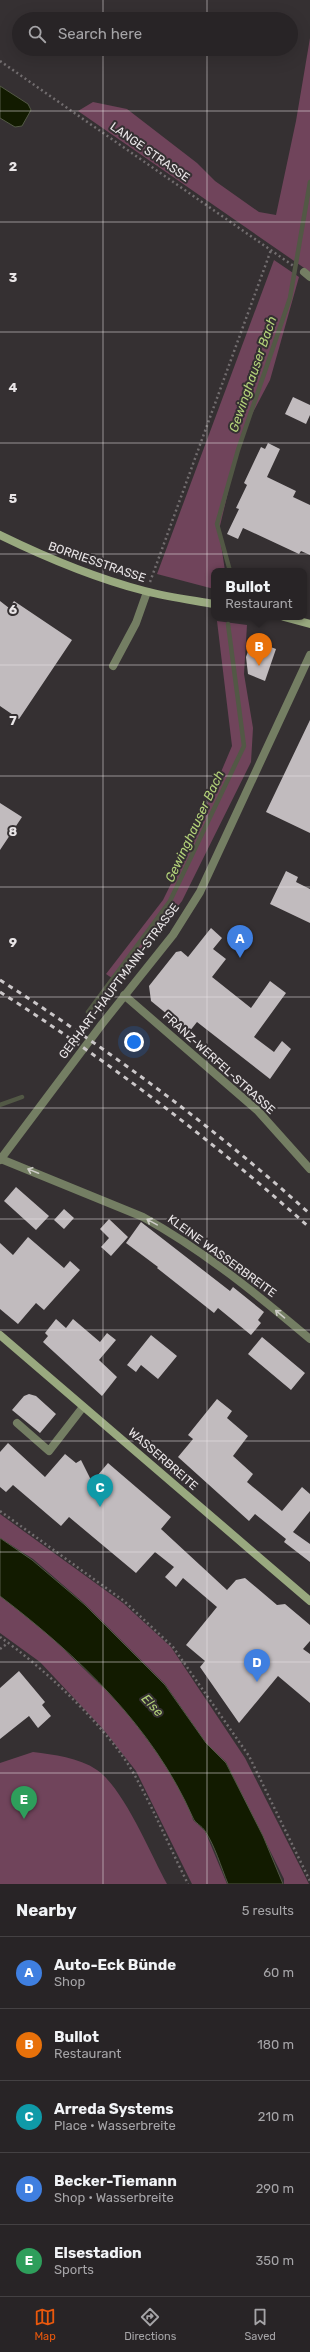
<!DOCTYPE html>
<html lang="en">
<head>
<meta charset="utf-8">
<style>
  :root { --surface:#282426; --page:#343032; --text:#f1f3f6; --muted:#a5a4a7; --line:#444143; --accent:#ea580c }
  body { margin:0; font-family:Rubik,sans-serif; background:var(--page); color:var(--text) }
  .you { position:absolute; left:134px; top:1042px; width:14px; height:14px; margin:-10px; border:3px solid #fff; border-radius:50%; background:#1a73e8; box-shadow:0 0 0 6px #1a73e833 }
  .badge { display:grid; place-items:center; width:26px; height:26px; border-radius:50%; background:var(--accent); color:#fff; font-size:13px; font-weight:700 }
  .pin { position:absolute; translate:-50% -33px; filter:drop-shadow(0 1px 2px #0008) }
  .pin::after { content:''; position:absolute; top:21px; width:14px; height:12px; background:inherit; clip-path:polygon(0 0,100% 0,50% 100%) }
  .popup { position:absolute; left:211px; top:568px; width:96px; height:52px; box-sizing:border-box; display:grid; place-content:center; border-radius:8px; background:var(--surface); filter:drop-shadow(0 1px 3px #0005); font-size:13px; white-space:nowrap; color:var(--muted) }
  .popup b { font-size:15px; color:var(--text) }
  .popup::after { content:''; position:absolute; left:50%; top:100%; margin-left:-8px; border:8px solid transparent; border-top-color:var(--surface) }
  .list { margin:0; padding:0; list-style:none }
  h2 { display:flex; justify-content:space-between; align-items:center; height:52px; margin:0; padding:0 16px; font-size:17px }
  h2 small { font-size:13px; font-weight:400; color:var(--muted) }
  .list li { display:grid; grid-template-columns:26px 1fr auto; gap:12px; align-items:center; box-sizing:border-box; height:72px; padding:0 16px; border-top:1px solid var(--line) }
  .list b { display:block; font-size:15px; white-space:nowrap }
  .list p { margin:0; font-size:13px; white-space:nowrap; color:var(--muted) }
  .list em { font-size:13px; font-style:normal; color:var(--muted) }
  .icon { flex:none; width:22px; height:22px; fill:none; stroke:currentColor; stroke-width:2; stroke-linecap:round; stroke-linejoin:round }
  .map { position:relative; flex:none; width:310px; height:1884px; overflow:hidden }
  .search { position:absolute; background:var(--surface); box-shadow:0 4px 16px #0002; left:12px; right:12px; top:12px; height:44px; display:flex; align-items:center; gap:10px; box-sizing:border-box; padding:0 14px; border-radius:22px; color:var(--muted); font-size:15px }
  .sheet { height:412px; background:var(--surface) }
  nav { display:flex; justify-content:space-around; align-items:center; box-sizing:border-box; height:56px; border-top:1px solid var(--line); background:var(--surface); font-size:11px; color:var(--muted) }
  nav a { display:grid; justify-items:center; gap:2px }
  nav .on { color:var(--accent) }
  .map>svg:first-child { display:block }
  .green { fill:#70445b }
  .water { fill:#121b00; stroke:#525845 }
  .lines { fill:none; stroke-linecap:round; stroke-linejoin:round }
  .stream { stroke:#525845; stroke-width:4.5 }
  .building { fill:#c1bbbe }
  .path { stroke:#726d6f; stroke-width:2.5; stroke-dasharray:2 3; stroke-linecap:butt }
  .service { stroke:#747e63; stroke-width:8 }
  .minor { stroke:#747e63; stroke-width:8 }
  .tertiary { stroke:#747e63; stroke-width:8 }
  .secondary { stroke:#99a97f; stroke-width:8 }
  .rail { stroke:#cbc7c9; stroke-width:3; stroke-dasharray:5 5; stroke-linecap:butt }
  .oneway { stroke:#cccbc6 }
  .grid { fill:none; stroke:#e9e5e7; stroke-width:1; stroke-opacity:0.55 }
  .labels { text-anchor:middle; stroke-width:4; stroke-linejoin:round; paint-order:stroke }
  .street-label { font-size:12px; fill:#e9e5e7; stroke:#353032 }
  .water-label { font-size:13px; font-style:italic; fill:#b3d279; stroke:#353032 }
  .grid-label { font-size:13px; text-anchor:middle; font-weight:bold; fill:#e9e5e7; stroke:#353032; stroke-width:4; stroke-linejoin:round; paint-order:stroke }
</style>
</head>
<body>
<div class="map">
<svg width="310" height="1884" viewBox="0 0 310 1884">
  <rect width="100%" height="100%" fill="#353032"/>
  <path class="green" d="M310,38V272L78,111L93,102L127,109L197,163L215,181L259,212L276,215L296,121Z
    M274,260L299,277L270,380L250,418L238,450L219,530L225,571H214V589L157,574Z
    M217,621L247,625L244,674L253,728L251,762L182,901L119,983L106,974L163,900L191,843L232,746Z
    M0,1514L123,1603L171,1647L245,1758L309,1884H284V1879L226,1762L206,1743L165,1684L85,1604L33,1559L0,1538Z
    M0,1596L42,1628L124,1708L163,1761L189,1805L193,1820L205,1831L227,1884H192L136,1771L103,1729L40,1662L0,1633Z
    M33,1752C54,1755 78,1757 97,1770C124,1789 150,1853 167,1884H0V1763Z"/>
  <path class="water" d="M0,86L28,104L31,110L22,126L15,127L0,118Z
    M0,1538L32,1560L85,1605L165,1685L206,1743L226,1763L263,1836L283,1884H228C221,1867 215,1846 205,1831C202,1826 195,1823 193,1818C153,1726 78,1656 0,1596Z"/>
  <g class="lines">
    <path class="stream" d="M230,571L217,524L238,450L290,298L310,182
      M88,1012L170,901L244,746L228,624
      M0,1105L22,1097"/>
  </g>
  <path class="building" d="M293,397L310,405V415L306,424L285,414Z
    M268,443L280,449L267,477L296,491L293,497L310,505V555L301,551L299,554L243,528L238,539L227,534L239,509L236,508L247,485L244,483L261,447L265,449Z
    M0,601L9,608L14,601L72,640L19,719L0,706Z
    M252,640L276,649L265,681L248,674L246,657Z
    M310,720V833L266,812Z
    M0,803L22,817L0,850Z
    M286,871L298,877L296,882L310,889V923L270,904Z
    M211,928L222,938L213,949L226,959L212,977L251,1008L270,981L286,993L254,1037L274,1052L282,1041L291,1049L270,1079L197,1022L189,1032L151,1001L149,986L176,952L181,951L188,957Z
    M16,1187L49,1216L36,1230L4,1201Z
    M64,1209L74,1218L64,1229L54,1220Z
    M109,1219L128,1237L111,1256L101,1247L109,1238L100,1229Z
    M141,1222L230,1291L233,1287L264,1312L258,1320L261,1323L251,1335L218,1308L214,1313L157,1268L158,1267L126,1243Z
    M28,1237L64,1268L70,1261L80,1270L44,1310L36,1303L18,1324L0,1309V1243L13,1255Z
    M56,1319L66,1328L73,1319L100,1342L107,1333L116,1340L99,1360L117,1377L102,1396L43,1342L48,1336L45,1333Z
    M151,1335L177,1356L158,1379L141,1365L136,1372L127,1365Z
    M262,1337L305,1373L291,1390L248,1354Z
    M29,1394L36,1396L56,1414L40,1433L12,1410L24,1396Z
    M217,1399L232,1411L227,1418L248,1436L233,1456L253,1474L247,1482L282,1511L302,1487L310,1494V1511L293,1532L310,1544V1562L284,1542L286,1539L255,1514L249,1521L178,1457L193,1439L188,1435Z
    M8,1443L45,1477L65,1454L76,1463L81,1460L92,1482L108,1463L171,1517L161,1529L227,1590L236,1580L245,1578L277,1605L285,1604L310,1625V1641L303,1649L310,1654V1703L278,1676L239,1723L200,1667L205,1661L186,1645L217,1607L183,1578L176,1587L165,1577L174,1567L155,1552L136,1573L69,1517L61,1526L13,1485L6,1492L0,1487V1452Z
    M19,1671L45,1702L42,1705L51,1716L38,1728L29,1716L0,1739V1688Z"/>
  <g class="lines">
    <path class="path" d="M0,61L295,267
      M150,582L271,250
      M0,1511L124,1601L173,1647L249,1756L310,1881
      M0,1637C43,1667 109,1729 134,1774C154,1810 170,1848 188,1884
      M0,1649L8,1643"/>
    <path class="service" d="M113,666L136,623L147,592
      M17,1423L49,1451L83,1407"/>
    <path class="minor" d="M304,272L310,277
      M124,995L258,1111L310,1169
      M1,1159L143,1217C203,1250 258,1295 310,1339"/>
    <path class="tertiary" d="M0,1160L102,1024L173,935L200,892L310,655"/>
    <path class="secondary" d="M0,535C47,558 95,578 145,591C167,597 191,600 214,604
      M284,617L310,624
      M0,1335L310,1601"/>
    <path class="rail" d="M0,980C109,1050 214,1127 310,1214
      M0,992C110,1062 213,1141 310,1228"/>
  </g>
  <defs><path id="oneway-shaft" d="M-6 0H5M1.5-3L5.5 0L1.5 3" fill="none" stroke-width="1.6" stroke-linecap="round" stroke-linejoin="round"/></defs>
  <g class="oneway">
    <use href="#oneway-shaft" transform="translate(33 1171) rotate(-158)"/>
    <use href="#oneway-shaft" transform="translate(152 1222) rotate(-151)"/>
    <use href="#oneway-shaft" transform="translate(280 1314) rotate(-140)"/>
  </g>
  <path class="grid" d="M103,0V19M207,0V19M103,49V1884M207,49V1884M0,111H310M0,222H310M0,332H310M0,443H310M0,554H310M0,665H310M0,776H310M0,887H310M0,997H310M0,1108H310M0,1219H310M0,1330H310M0,1441H310M0,1552H310M0,1662H310M0,1773H310"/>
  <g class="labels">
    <g class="street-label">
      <text transform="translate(150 152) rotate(35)" y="4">LANGE STRASSE</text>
      <text transform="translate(97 562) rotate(19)" y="4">BORRIESSTRASSE</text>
      <text transform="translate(119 981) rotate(-53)" y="4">GERHART-HAUPTMANN-STRASSE</text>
      <text transform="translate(219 1063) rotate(42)" y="4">FRANZ-WERFEL-STRASSE</text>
      <text transform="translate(222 1256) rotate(36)" y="4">KLEINE WASSERBREITE</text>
      <text transform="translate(163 1459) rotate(41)" y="4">WASSERBREITE</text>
    </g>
    <g class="water-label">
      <text transform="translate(252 374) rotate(-71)" y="5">Gewinghauser Bach</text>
      <text transform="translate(194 826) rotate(-65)" y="5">Gewinghauser Bach</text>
      <text transform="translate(153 1705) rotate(47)" y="5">Else</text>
    </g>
  </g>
  <g class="grid-label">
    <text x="13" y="171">2</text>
    <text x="13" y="282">3</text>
    <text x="13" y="392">4</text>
    <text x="13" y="503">5</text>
    <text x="13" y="614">6</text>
    <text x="13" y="725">7</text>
    <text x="13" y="836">8</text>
    <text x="13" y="947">9</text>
  </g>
</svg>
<div class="you"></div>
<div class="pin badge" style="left:240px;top:958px;background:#3f7fe0">A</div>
<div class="pin badge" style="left:259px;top:666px;background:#e8710a">B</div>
<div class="popup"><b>Bullot</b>Restaurant</div>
<div class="pin badge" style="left:100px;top:1507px;background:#0f9aa8">C</div>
<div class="pin badge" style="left:257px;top:1682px;background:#3f7fe0">D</div>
<div class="pin badge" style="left:24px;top:1819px;background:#2e9e5b">E</div>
<div class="search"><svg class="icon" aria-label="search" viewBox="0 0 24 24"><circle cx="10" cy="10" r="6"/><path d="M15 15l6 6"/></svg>Search here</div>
</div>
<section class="sheet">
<h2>Nearby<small>5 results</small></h2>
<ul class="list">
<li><span class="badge" style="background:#3f7fe0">A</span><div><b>Auto-Eck Bünde</b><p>Shop</p></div><em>60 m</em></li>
<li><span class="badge" style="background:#e8710a">B</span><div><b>Bullot</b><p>Restaurant</p></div><em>180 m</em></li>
<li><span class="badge" style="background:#0f9aa8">C</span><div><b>Arreda Systems</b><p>Place · Wasserbreite</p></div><em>210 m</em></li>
<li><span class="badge" style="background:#3f7fe0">D</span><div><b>Becker-Tiemann</b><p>Shop · Wasserbreite</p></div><em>290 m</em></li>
<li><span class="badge" style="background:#2e9e5b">E</span><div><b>Elsestadion</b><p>Sports</p></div><em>350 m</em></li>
</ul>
</section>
<nav>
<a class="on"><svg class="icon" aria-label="map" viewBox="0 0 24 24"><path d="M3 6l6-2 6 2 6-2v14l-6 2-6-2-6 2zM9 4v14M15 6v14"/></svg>Map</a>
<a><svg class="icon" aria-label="directions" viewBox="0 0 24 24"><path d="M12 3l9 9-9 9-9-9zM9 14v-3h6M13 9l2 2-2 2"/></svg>Directions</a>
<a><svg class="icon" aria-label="saved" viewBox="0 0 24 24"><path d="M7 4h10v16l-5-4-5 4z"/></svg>Saved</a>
</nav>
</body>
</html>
